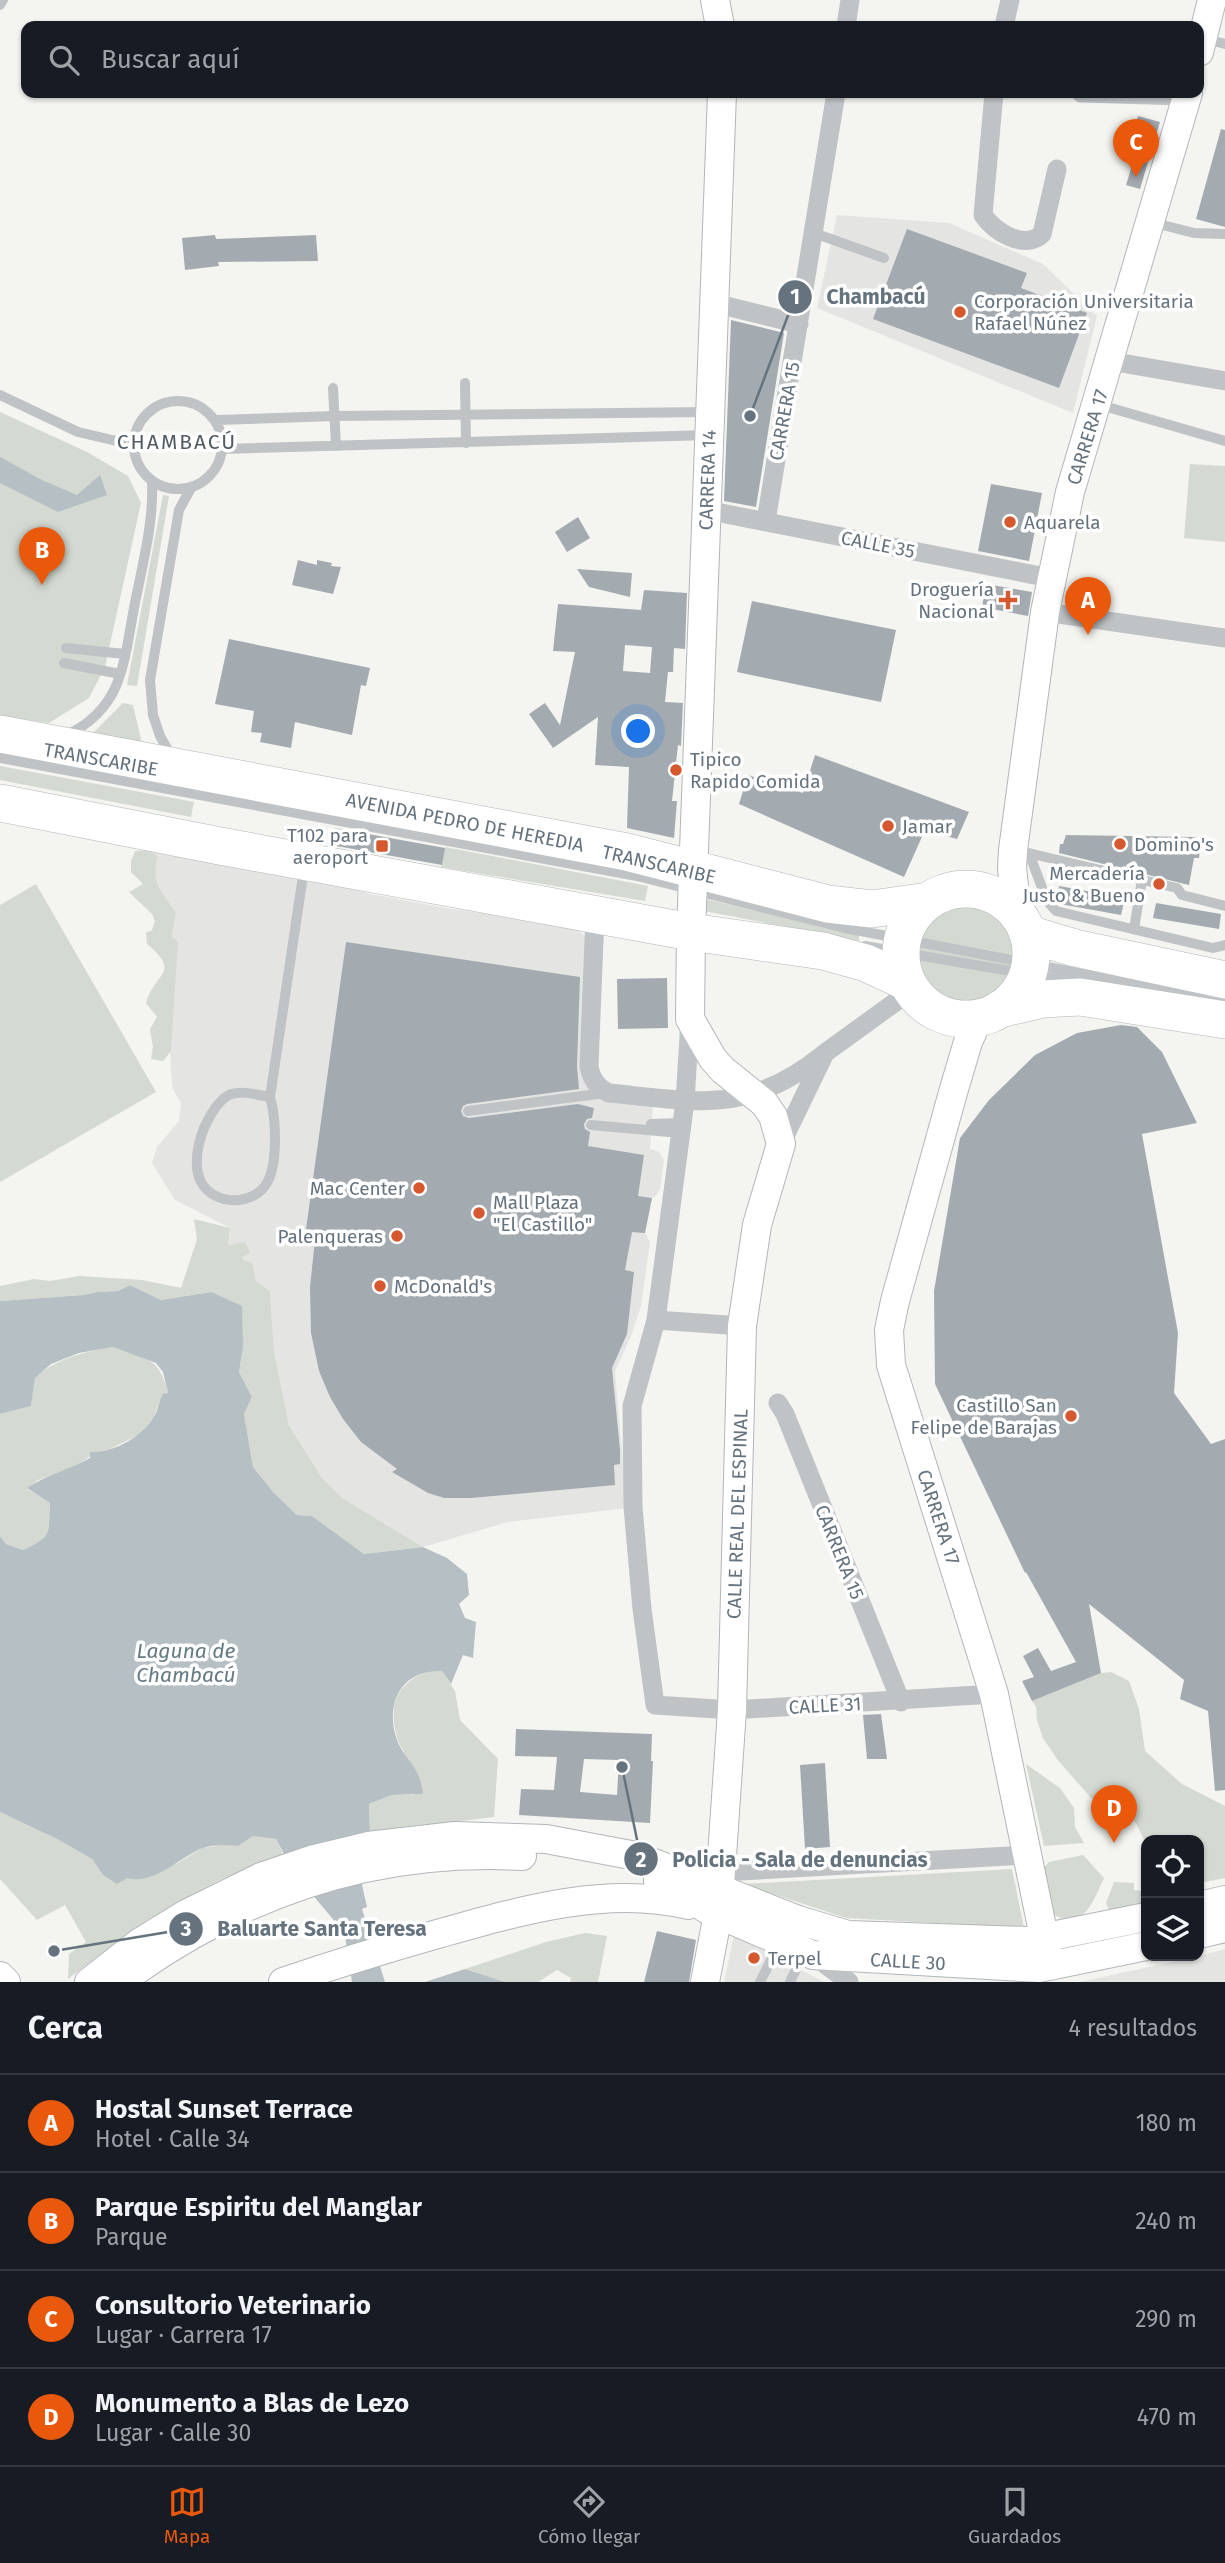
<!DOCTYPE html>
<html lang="es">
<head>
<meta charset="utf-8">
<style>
  :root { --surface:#171b24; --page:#20242c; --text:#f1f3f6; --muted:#9ea1a6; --line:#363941; --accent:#ea580c }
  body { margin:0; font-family:"Fira Sans",sans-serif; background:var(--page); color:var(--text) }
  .controls { position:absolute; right:21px; bottom:21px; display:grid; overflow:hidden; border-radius:14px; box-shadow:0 2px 5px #0004 }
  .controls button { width:63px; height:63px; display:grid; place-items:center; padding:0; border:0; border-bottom:2px solid var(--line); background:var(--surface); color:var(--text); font:35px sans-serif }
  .you { position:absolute; left:639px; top:732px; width:24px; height:24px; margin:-18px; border:5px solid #fff; border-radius:50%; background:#1a73e8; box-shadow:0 0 0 10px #1a73e833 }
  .badge { display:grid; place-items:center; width:46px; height:46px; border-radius:50%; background:var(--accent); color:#fff; font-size:23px; font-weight:700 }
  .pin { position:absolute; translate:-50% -58px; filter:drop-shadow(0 2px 4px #0008) }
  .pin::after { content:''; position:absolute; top:37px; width:24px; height:21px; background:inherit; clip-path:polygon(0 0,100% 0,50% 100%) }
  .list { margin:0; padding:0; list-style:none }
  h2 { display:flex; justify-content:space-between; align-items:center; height:91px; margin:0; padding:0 28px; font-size:30px }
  h2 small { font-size:23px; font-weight:400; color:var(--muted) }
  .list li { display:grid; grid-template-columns:46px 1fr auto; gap:21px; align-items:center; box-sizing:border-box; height:98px; padding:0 28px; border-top:2px solid var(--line) }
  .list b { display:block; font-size:26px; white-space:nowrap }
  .list p { margin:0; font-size:23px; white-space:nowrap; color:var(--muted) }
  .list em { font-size:23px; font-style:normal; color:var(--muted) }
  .icon { flex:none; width:38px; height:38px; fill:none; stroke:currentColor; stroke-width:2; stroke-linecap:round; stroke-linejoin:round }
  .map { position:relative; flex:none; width:1225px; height:1982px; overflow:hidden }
  .search { position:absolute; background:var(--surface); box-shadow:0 2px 5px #0004; left:21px; right:21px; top:21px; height:77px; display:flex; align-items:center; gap:18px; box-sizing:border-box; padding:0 24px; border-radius:14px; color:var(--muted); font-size:26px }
  .sheet { height:483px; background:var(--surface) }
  nav { display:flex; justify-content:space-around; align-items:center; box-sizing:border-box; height:98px; border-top:2px solid var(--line); background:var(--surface); font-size:19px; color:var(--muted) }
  nav a { display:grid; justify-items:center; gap:4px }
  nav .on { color:var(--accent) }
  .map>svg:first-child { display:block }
  .built { fill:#e4e5e3 }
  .green { fill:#d4dad1 }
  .water { fill:#b6c0c4 }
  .building { fill:#a4abb0; fill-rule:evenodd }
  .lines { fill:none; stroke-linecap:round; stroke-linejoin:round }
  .secondary-casing { stroke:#b2b6ba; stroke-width:30 }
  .highway-casing { stroke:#b2b5b8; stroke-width:38 }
  .lane { stroke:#bfc3c6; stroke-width:10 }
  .street { stroke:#bfc3c6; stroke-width:19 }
  .secondary { stroke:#fff; stroke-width:28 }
  .highway { stroke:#fff; stroke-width:37 }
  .poi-dot { fill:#d5582e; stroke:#fff; stroke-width:2.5 }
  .labels { text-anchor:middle; stroke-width:7; stroke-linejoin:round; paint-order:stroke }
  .poi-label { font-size:19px; fill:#65737f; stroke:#fff; text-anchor:start }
  .street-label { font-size:19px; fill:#65737f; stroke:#fff }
  .neighbourhood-label { font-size:21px; letter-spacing:2px; fill:#525c64; stroke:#fff }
  .water-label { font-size:21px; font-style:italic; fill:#657a83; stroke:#fff }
  .leader { fill:none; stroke:#65737f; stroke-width:2.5 }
  .callout-dot { fill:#65737f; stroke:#fff; stroke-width:2.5 }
  .mark-label { font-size:21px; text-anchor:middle; font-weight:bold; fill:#fff }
  .callout-label { font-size:21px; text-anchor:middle; font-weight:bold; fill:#65737f; stroke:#fff; stroke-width:7; stroke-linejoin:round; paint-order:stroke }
</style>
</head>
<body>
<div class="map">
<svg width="1225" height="1982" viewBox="0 0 1225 1982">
  <rect width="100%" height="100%" fill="#f4f4f0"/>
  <path class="built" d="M837,215L949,223L1043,264L1097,316L1073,413L817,308Z
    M146,850L345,886L370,894L446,908L573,926L583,934L586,938L584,1079L653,1104L650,1149L658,1151L664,1160L660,1189L656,1196L652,1198L645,1233L650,1242L641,1306L631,1336L615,1372L627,1508L508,1522L423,1547L342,1498L322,1478L289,1425L274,1352L270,1292L256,1281L228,1245L230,1228L175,1200L152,1163L157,1147L179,1121L181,1103L173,1089L171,1072L170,1038L175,992L172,938L176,912L162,894Z
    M734,1935L824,1982H724Z
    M1225,1949V1982H1080L1199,1956Z"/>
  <path class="green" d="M0,412L87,452L128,476L141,503L105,667L89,698L49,723L0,716Z
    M1190,464L1225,466V542L1184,538Z
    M163,495L169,496L137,686L127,685Z
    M123,703L133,705L142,744L91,735Z
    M0,766L194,802L191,817L0,780Z
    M445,847L648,886L645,901L441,867Z
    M146,850L158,856C150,881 162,893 176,912L172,937L178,942L171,1051L163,1061L151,1059L153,1047L150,1029L157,1017L146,1003C155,972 182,973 147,944L146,933L152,930L155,921L152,914L129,892L143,884L131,872V861L135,851Z
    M36,884L156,1092L0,1182V905Z
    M705,899L859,935V941L704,911Z
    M916 956a51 51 0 1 1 102 0a51 51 0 1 1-102 0Z
    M194,1219L230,1228L228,1245L245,1242L250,1252L241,1259L252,1263L256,1281L270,1291L274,1352L289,1425L322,1478L342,1498L423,1547L364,1554L312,1516L297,1515L274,1493L253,1467L244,1414L252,1397L239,1372L243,1348L211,1292L161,1300L130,1285L118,1291L97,1292L83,1295L0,1301V1286L34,1279L50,1281L79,1276L142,1280L181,1288L197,1239Z
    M113,1347C146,1359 159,1356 168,1393L160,1399L154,1417L140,1434L110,1449L96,1452L74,1468L38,1480L27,1489L50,1502C48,1532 54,1536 23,1550L6,1544L0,1536V1414L31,1406L35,1377C59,1358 83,1352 113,1347Z
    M427,1671H442L455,1691L460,1720L498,1759L494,1817L370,1832L369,1804L392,1795H414C411,1781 409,1766 404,1752C402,1747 398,1743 397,1737C388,1704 396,1685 427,1671Z
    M1111,1672L1129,1681L1139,1709L1145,1751L1182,1784L1225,1806V1878L1199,1883V1840H1146V1844L1136,1823L1128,1815L1112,1802L1091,1798L1057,1759L1043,1738L1037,1720L1036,1707L1032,1701L1101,1673Z
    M1026,1764L1060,1788L1074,1808L1075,1827L1084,1843L1044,1846Z
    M0,1812L59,1840L92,1859L103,1875L127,1878L178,1863L202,1848L224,1845L238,1846L253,1836L276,1839L284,1856C262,1864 239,1871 218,1881C163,1908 116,1942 68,1979L69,1954L86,1942L65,1905L37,1920L0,1879Z
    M1083,1855L1104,1878C1093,1901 1082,1936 1051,1912L1043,1869L1049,1862Z
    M1012,1869L1024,1928L846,1918L743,1884Z
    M1114,1882L1134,1883V1890L1146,1891V1907L1110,1912L1106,1903Z
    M585,1933L607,1936L598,1982H570L571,1978L557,1970L538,1982H505L465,1969L546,1942Z"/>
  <path class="water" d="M0,457L44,481L77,495L100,475L107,495L58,512L0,483Z
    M130,1285L161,1300L211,1292L242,1306L243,1348L239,1372L252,1397L244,1414L253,1467L274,1493L297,1515L312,1516L364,1554L423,1547L447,1558L467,1574L469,1595L459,1604L465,1618L476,1622L473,1658L463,1655L451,1684L442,1671C402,1669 384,1703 397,1740C405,1761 420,1765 423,1794L392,1795L369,1804L370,1832L362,1885L367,1907L362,1909L385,1982H352L345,1936L332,1918L294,1873L276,1839L253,1836L238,1846C226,1845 212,1844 200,1849C177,1860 153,1885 127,1878L117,1884L103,1875L92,1859L59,1840L0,1812V1536L6,1544L23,1550C54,1536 48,1532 50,1503L27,1488C46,1475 69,1470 90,1458V1452C115,1453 143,1436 155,1415C159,1408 158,1401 163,1394L168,1393L163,1372L156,1363L113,1347L79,1353L51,1364L35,1378L31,1406L0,1414V1301L83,1295L97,1292L118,1291Z
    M465,1969L505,1982H425Z"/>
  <path class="building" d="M1138,116L1160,122L1140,189L1126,185L1137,150L1129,147Z
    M1221,129L1225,130V227L1196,219Z
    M907,229L1027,273L1021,288L1087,313L1059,388L873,319Z
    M215,235L216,239L316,235L318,261L218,262L219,266L185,270L182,238Z
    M731,320L784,333L756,507L724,501Z
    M991,484L1042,493L1029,561L978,551Z
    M578,517L590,538L567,552L555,532Z
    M298,560L317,565V560L332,563L331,566L341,567L333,594L292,585Z
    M577,569L632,573L630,597L589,587Z
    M986,584L1032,592L1028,616L982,607Z
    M644,590L687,593L685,649L674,648L673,672H668L665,702L683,703L681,746L678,745L672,801H677L674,838L627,828L629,767L595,765L598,717L553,748L529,714L545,703L560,725L575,652L553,651L558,604L641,610ZM625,645L652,647L650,673L623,671Z
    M752,601L896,630L881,702L737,672Z
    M229,639L370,668L366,686L361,685L352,735L295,722L291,748L260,742L262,733L251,732L254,711L215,704Z
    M815,755L969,812L957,839L925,830L904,877L739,804L748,775L803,793Z
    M335,828L445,848L442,865L331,845Z
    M1066,835L1194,837L1201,839L1199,858H1194L1189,885L1059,853L1060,844H1063Z
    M1059,886L1125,898L1121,915L1060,904L1057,900Z
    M1156,903L1221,914L1219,929L1153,918Z
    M346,942L580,977L577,1066L579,1089L467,1104L463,1106L461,1111L463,1116L469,1118L578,1104L594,1108L592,1118L587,1119L584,1124L585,1129L590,1132L588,1146L644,1155L638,1196L652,1198L645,1233L632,1232L625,1270L634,1272L627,1334L612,1368L620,1450V1464L614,1465L615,1485L471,1498H444L428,1493L392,1472L397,1469L361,1442L343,1419L330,1397L319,1371L311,1333L310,1287L316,1230L306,1229Z
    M667,978L668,1028L618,1029L617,979Z
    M1121,1025L1137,1027L1162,1052L1197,1123L1142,1134L1178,1333L1174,1393L1211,1444L1225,1439V1790L1215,1791L1208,1711L1180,1699L1184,1680L1089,1604L1101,1673L1032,1701L1022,1681L1034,1677L1023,1656L1038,1648L1051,1671L1076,1662L1026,1572L1025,1573L935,1384L934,1291L960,1138L989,1100L1035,1055L1077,1033Z
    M881,1714L887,1759H867L863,1715Z
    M516,1729L652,1734L651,1761H653L650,1823L519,1815L521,1789L554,1790L557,1757L515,1756ZM584,1759L619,1760L617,1795L580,1792Z
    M825,1763L830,1847L805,1849L800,1765Z
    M657,1931L696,1940L689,1982H644Z"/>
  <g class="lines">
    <g class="secondary-casing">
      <path id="secondary" d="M715,0L720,26
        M1199,52L1212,0
        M1017,914L1012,868L1013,850L1045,612L1070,492L1188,93
        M979,1017L968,1042L954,1089L895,1301L889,1330L891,1365L994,1694L1048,1956
        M658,1881L680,1892L708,1910L813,1955L1039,1968L1146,1946
        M1199,1906L1225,1900
        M1199,1934L1225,1928
        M0,1976L6,1982
        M89,1982L139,1943L186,1914L261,1877L314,1859L368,1846L455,1836L546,1839L636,1856L798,1920L848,1935L1027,1941L1146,1917
        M120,1982C239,1894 373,1848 522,1856
        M283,1982C336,1964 388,1948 441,1933C519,1911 608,1885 688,1905
        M705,1982L718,1914L732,1710L742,1326L757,1225L781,1144L773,1116L764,1103L723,1070L713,1059L690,1019L691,932L722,93"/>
    </g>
    <g class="highway-casing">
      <path id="highway" d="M0,734L627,852L828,904L872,909L928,901
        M0,803L220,846L691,932L823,951L866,963L907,982
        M901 954a65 65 0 1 1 130 0a65 65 0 1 1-130 0Z
        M1028,934L1075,948L1225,980
        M1000,1009L1043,999L1080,997L1225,1020"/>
    </g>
    <path class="lane" d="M0,5L3,0
      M1206,39L1225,44
      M1151,222L1194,233L1225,234
      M814,233L884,258
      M465,383L466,443
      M333,388L336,446
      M0,395L78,432L134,445
      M134 445a44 44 0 1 1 88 0a44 44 0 1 1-88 0Z
      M1097,404L1225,441
      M216,420L335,416L709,412
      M223,449L709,435
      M66,648L125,654
      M64,663L120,674
      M68,734C89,725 107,707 116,686C126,662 129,634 134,608C142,566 154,523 152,481
      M172,757L160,736L153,715L150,680L179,510L191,488
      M0,758L637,876L845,928L1225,1001
      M1024,852L1177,888L1182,895L1225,906
      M1029,853L1047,901L1056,911L1213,948L1225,945
      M1134,929L1142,880
      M865,946L1074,982
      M270,1097C237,1091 226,1086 208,1120C199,1136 192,1165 201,1182C214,1206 255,1207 268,1181C274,1169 275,1153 275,1139C275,1124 274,1111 270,1097L304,869
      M468,1111L605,1093
      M651,1124L682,1123
      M591,1125L681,1133
      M760,1982L779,1944
      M790,1982L799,1963L810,1957"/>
    <path class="street" d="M846,26L850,0
      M1004,26L1010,0
      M994,93L983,215C994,231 1024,251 1042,234L1057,169
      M1081,93L1187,96
      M714,303L799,324
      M1110,361L1225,381
      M706,510L1050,578
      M766,521L836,93
      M1045,612L1225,638
      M595,915L589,1066C591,1079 597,1087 609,1093C699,1102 749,1115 825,1053
      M690,1021L685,1101L656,1320L632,1406L633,1507L642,1609L655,1705L732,1710L994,1694
      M781,1144L825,1053L912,990
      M656,1320L742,1326
      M778,1403L785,1414L901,1702
      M722,1872L1027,1855
      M814,1956L849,1982"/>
    <use href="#secondary" class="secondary"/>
    <use href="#highway" class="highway"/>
  </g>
  <g class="poi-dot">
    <circle cx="960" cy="312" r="7"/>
    <circle cx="1010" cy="522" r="7"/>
    <path d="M1004.5 589.5h7v7h7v7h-7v7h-7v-7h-7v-7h7z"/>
    <circle cx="676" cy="770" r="7"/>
    <circle cx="888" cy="826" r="7"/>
    <circle cx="1120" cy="844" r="7"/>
    <rect x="375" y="839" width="14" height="14" rx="3.5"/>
    <circle cx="1159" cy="884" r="7"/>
    <circle cx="419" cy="1188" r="7"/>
    <circle cx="479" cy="1213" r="7"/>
    <circle cx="397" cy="1236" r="7"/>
    <circle cx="380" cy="1286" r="7"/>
    <circle cx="1071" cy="1416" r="7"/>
    <circle cx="754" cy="1958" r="7"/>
  </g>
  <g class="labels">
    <g class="poi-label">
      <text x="974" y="308">Corporación Universitaria<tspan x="974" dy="22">Rafael Núñez</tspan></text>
      <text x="1024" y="529">Aquarela</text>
      <text x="994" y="596" text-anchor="end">Droguería<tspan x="994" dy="22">Nacional</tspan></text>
      <text x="690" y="766">Tipico<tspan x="690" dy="22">Rapido Comida</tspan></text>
      <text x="902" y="833">Jamar</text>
      <text x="368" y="842" text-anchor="end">T102 para<tspan x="368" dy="22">aeroport</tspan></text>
      <text x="1134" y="851">Domino's</text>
      <text x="1145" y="880" text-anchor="end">Mercadería<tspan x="1145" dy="22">Justo &amp; Bueno</tspan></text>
      <text x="405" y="1195" text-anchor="end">Mac Center</text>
      <text x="493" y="1209">Mall Plaza<tspan x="493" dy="22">"El Castillo"</tspan></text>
      <text x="383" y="1243" text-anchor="end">Palenqueras</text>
      <text x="394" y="1293">McDonald's</text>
      <text x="1057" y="1412" text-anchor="end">Castillo San<tspan x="1057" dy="22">Felipe de Barajas</tspan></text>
      <text x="768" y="1965">Terpel</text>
    </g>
    <g class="street-label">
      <text transform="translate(784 411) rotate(-80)" y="7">CARRERA 15</text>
      <text transform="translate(1087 437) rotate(-73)" y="7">CARRERA 17</text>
      <text transform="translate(707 480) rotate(-88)" y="7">CARRERA 14</text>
      <text transform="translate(878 544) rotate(11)" y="7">CALLE 35</text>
      <text transform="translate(101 759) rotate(10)" y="7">TRANSCARIBE</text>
      <text transform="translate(465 822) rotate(11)" y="7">AVENIDA PEDRO DE HEREDIA</text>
      <text transform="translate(659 864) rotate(13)" y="7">TRANSCARIBE</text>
      <text transform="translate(737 1514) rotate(-88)" y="7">CALLE REAL DEL ESPINAL</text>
      <text transform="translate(939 1517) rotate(72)" y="7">CARRERA 17</text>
      <text transform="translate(840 1552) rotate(68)" y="7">CARRERA 15</text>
      <text transform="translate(825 1705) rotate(-3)" y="7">CALLE 31</text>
      <text transform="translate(908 1961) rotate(3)" y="7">CALLE 30</text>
    </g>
    <g class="neighbourhood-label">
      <text x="177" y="449">CHAMBACÚ</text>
    </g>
    <g class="water-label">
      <text x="186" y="1658">Laguna de<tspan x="186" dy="24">Chambacú</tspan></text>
    </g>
  </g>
  <path class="leader" d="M750 416L795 297M622 1767L641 1859M54 1951L186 1929"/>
  <g class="callout-dot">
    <circle cx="750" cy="416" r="7"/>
    <circle cx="622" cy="1767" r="7"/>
    <circle cx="54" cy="1951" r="7"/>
    <circle cx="795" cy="297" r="18"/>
    <circle cx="641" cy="1859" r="18"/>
    <circle cx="186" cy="1929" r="18"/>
  </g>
  <g class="mark-label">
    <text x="795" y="304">1</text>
    <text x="641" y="1867">2</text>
    <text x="186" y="1936">3</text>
  </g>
  <g class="callout-label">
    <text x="876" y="304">Chambacú</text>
    <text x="800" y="1867">Policia - Sala de denuncias</text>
    <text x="322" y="1936">Baluarte Santa Teresa</text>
  </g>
</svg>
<div class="controls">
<button><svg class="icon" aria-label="locate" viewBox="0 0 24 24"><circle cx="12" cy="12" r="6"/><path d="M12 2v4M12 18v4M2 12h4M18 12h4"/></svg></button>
<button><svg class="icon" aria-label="layers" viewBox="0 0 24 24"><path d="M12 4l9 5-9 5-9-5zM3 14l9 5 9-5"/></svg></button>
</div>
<div class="you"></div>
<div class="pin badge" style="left:1088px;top:635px">A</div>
<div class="pin badge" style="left:42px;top:585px">B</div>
<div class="pin badge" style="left:1136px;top:177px">C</div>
<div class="pin badge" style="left:1114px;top:1843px">D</div>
<div class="search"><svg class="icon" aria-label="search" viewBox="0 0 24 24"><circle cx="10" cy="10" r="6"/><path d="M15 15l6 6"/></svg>Buscar aquí</div>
</div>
<section class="sheet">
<h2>Cerca<small>4 resultados</small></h2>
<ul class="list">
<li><span class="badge">A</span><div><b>Hostal Sunset Terrace</b><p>Hotel · Calle 34</p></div><em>180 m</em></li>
<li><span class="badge">B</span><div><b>Parque Espiritu del Manglar</b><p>Parque</p></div><em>240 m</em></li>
<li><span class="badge">C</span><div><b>Consultorio Veterinario</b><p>Lugar · Carrera 17</p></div><em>290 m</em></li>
<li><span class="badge">D</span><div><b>Monumento a Blas de Lezo</b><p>Lugar · Calle 30</p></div><em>470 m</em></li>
</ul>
</section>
<nav>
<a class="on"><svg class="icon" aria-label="map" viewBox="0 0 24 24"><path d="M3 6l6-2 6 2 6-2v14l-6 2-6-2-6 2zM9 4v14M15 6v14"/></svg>Mapa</a>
<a><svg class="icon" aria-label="directions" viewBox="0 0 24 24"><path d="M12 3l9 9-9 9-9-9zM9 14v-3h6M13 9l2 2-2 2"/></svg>Cómo llegar</a>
<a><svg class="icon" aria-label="saved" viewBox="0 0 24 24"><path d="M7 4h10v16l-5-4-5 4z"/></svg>Guardados</a>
</nav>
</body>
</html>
